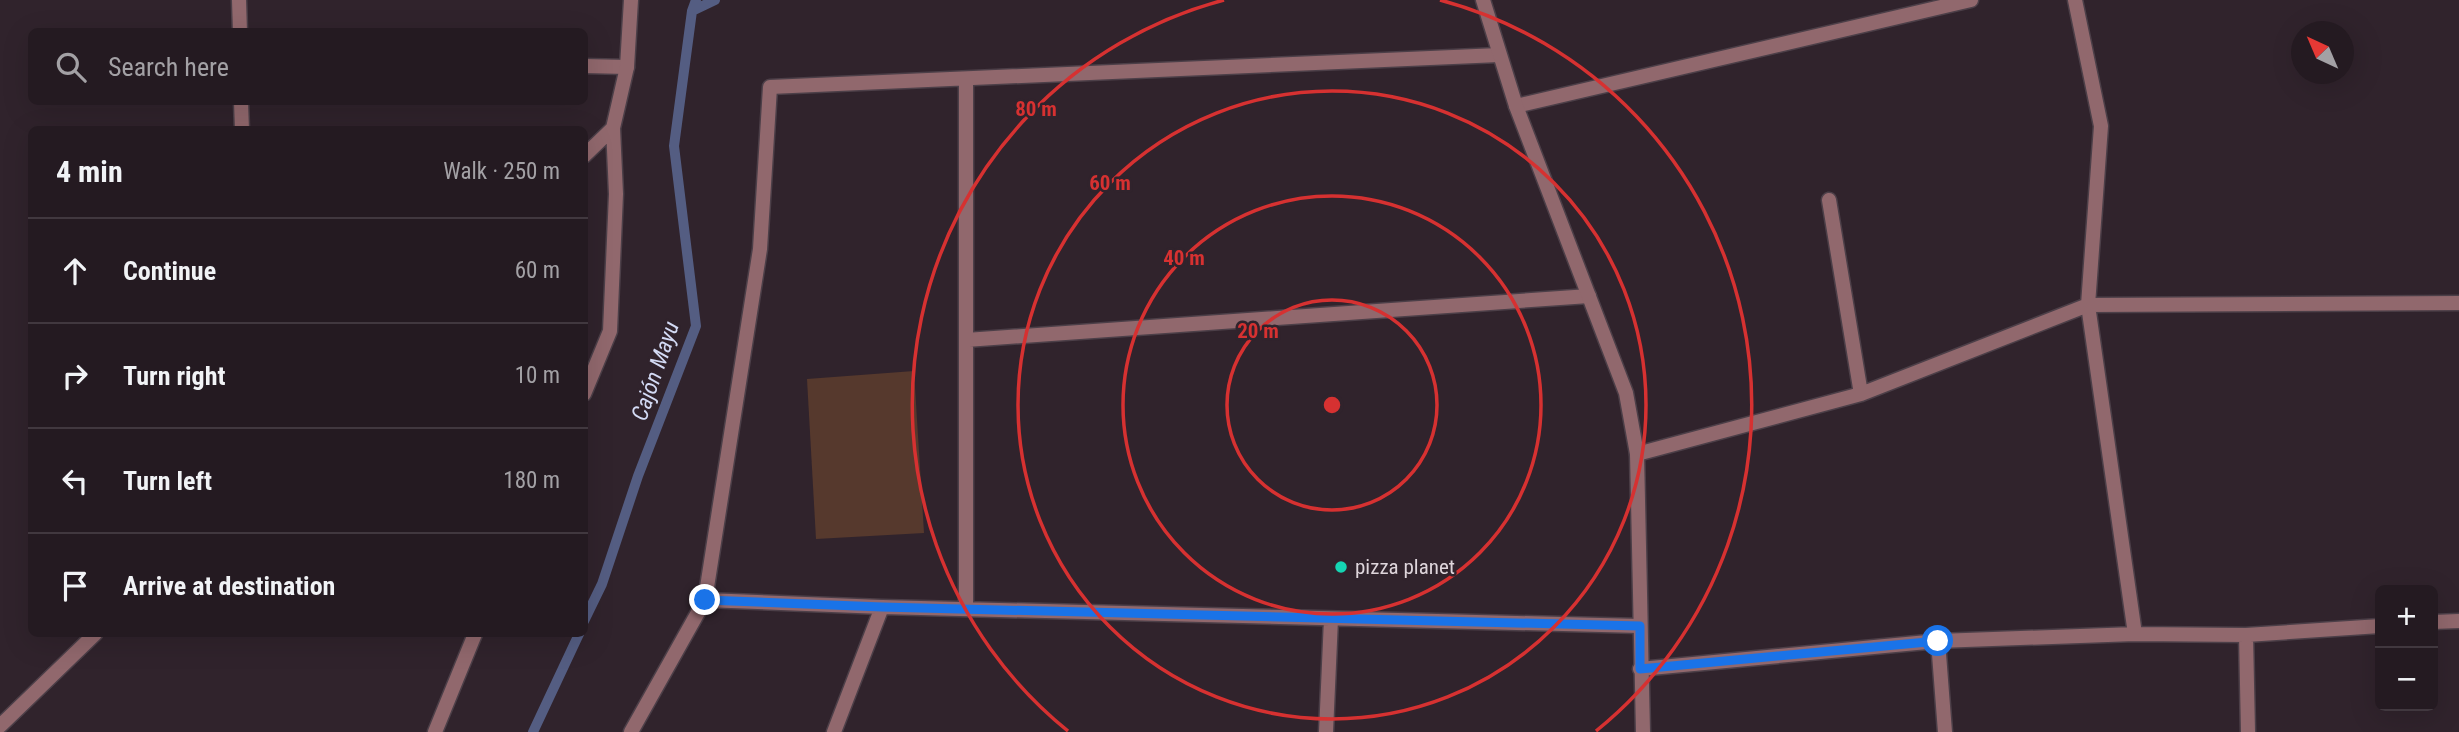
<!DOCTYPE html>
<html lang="en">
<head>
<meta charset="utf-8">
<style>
  :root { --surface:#241a21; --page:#30272e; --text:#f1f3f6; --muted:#a3a1a5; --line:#41383f }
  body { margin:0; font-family:"Roboto Condensed",sans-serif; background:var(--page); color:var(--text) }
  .controls { position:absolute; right:21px; bottom:21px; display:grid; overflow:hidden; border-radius:10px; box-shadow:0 7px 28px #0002 }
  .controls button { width:63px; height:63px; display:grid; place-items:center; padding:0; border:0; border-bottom:2px solid var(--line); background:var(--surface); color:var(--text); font:35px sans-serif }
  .compass { position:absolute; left:2291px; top:21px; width:63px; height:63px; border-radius:50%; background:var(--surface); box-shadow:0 7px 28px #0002; rotate:316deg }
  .stop { position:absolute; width:21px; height:21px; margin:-16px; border:5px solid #1a73e8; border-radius:50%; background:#fff }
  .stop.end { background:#1a73e8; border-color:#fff; box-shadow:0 2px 7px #0008 }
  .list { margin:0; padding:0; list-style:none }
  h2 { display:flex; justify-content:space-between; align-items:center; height:91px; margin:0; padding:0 28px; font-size:30px }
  h2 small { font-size:23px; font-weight:400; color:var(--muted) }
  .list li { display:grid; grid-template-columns:46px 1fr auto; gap:21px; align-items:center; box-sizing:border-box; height:105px; padding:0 28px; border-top:2px solid var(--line) }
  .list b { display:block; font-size:26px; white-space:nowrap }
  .list em { font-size:23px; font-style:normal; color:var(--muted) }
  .icon { flex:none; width:38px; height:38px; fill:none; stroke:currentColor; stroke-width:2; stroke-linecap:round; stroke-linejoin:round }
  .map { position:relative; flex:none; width:2459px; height:732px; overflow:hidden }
  .search { position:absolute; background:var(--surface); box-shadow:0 7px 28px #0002; left:28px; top:28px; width:560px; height:77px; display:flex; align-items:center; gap:18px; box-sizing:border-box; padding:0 24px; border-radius:10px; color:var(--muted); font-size:26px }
  .panel { position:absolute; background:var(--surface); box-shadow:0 7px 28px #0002; left:28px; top:126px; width:560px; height:511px; border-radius:10px }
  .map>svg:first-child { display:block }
  .green { fill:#56392d }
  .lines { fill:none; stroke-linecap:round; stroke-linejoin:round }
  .stream { stroke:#545d82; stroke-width:10 }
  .service-casing { stroke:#4c3f48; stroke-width:17 }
  .minor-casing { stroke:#4c3f48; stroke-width:17 }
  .tertiary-casing { stroke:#4c3f48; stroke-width:17 }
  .service { stroke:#91686d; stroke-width:14 }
  .minor { stroke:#91686d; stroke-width:14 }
  .tertiary { stroke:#91686d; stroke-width:14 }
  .route { stroke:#1a73e8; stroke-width:9 }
  .ring { fill:none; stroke:#d63131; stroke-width:3.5 }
  .poi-dot { fill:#15d5b3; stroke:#30232c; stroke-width:2.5 }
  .labels { text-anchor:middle; stroke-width:5; stroke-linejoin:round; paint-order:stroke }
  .poi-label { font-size:21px; fill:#ded5db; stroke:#30232c; text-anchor:start }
  .water-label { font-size:23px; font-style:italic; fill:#d3daf4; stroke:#30232c }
  .centre { fill:#d63131; stroke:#30232c; stroke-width:3.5 }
  .ring-label { font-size:21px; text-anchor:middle; font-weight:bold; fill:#d63131; stroke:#30232c; stroke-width:5; stroke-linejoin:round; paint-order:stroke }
</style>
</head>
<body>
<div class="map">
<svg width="2459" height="732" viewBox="0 0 2459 732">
  <rect width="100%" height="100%" fill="#30232c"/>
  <path class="green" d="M914,371L924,533L816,539L807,379Z"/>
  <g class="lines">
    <path class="stream" d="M692,11L715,0
      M584,621L602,584L638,476L696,326L674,146L692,11L696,0
      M533,732L579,634"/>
    <g class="service-casing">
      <path id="service" d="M584,66L627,67"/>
    </g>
    <g class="minor-casing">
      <path id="minor" d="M239,0L240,32
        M2075,0L2101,126L2088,305L2135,634
        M241,102L242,130
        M1516,106L1971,0
        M584,156L613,128
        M1829,200L1861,394
        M966,340L1589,296
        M584,394L610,331L616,194L613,128L627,67L631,0
        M1637,454L1861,394L2088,305L2459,303
        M705,600L882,607L1640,626
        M966,608V79
        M2433,622L2459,621
        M2246,635L2248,732
        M1938,641L1945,732
        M1640,669L1938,641L2135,634L2246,635L2380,626
        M0,726L95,634
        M435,732L475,634
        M631,732L705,600L760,249L770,87L1499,55
        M834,732L882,607
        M1326,732L1331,619"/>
    </g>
    <g class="tertiary-casing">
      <path id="tertiary" d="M1483,0L1516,106L1626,393L1637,454L1643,732"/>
    </g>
    <use href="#service" class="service"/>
    <use href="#minor" class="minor"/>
    <use href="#tertiary" class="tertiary"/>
  </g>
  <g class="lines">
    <path class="route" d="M705,600L882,607L1640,626V669L1938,641"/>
  </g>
  <g class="ring">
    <circle cx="1332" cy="405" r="105"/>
    <circle cx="1332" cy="405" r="209"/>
    <circle cx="1332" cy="405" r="314"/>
    <path d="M1068 731A419 419 0 0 1 1224 0M1440 0A419 419 0 0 1 1596 731"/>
  </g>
  <circle class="poi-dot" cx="1341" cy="567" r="7"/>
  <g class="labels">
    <g class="poi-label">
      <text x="1355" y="574">pizza planet</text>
    </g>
    <g class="water-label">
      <text transform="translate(655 371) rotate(-71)" y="8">Cajón Mayu</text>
    </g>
  </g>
  <circle cx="1332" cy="405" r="10" class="centre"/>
  <g class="ring-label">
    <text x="1036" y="116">80 m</text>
    <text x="1110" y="190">60 m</text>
    <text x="1184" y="265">40 m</text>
    <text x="1258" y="338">20 m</text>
  </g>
</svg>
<div class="controls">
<button>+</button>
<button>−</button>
</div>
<svg class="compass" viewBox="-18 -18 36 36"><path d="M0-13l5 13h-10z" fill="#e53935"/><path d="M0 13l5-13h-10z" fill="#a3a1a5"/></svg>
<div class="stop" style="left:1938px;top:641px"></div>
<div class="stop end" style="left:705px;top:600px"></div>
<div class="search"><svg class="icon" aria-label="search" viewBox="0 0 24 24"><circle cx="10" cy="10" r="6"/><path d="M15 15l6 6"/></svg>Search here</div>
<section class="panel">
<h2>4 min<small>Walk · 250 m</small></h2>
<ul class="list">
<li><svg class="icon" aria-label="ahead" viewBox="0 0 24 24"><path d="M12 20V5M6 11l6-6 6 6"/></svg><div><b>Continue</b></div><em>60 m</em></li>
<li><svg class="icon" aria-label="right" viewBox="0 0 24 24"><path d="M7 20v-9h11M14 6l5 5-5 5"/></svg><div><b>Turn right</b></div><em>10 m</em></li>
<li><svg class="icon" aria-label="left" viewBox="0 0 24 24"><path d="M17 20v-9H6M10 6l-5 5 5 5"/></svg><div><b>Turn left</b></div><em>180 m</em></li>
<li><svg class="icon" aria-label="arrive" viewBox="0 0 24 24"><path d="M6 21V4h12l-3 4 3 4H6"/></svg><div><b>Arrive at destination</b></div></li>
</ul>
</section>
</div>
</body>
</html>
